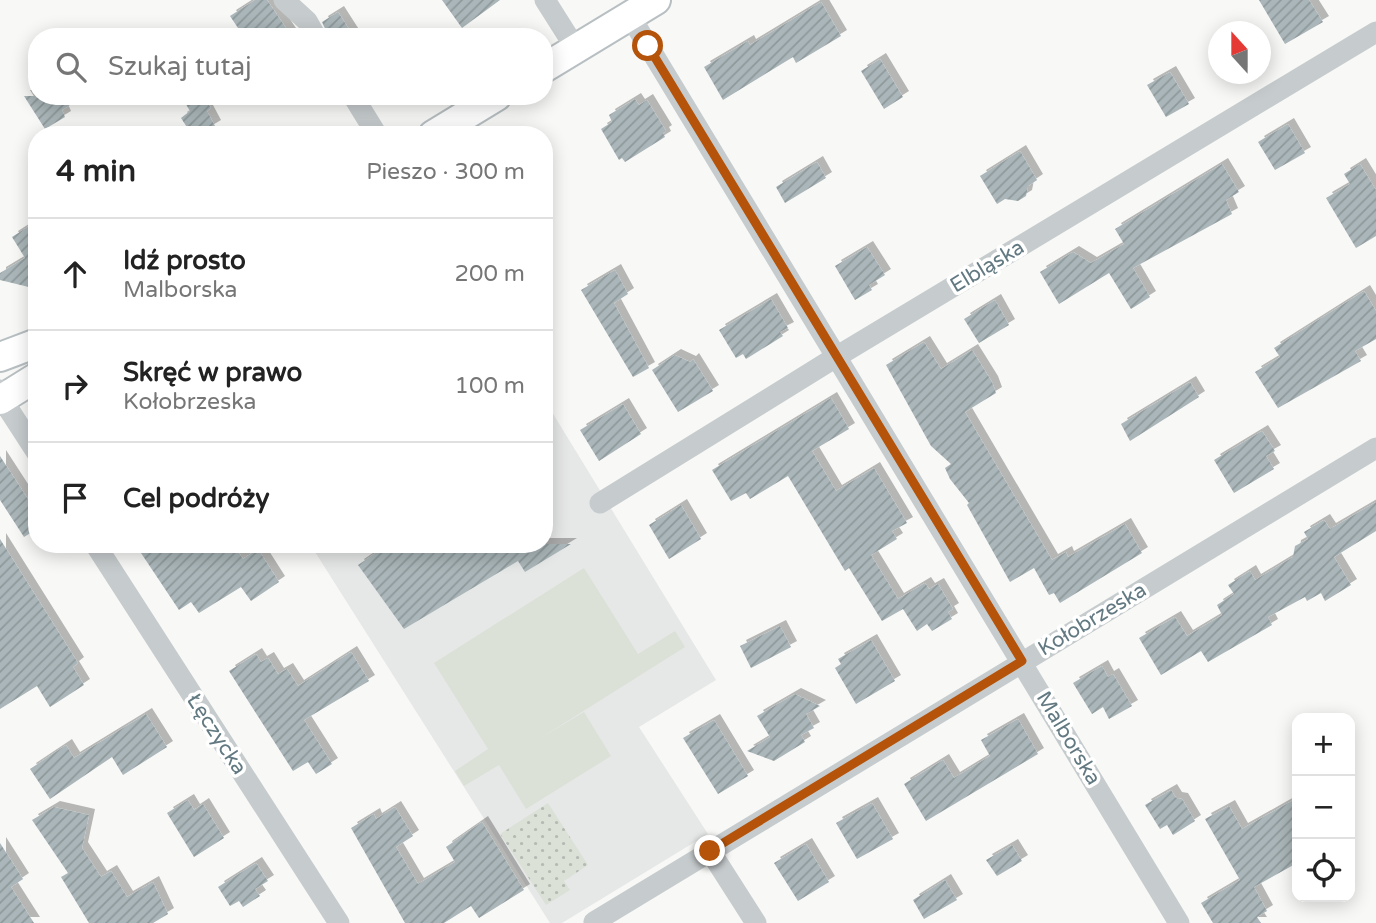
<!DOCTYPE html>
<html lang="pl">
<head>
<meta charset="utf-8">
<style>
  :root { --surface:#fff; --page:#f2f2f2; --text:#222; --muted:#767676; --line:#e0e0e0 }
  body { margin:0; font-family:"Varela Round",sans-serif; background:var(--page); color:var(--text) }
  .controls { position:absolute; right:21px; bottom:21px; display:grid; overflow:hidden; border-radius:14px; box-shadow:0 4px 18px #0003 }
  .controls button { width:63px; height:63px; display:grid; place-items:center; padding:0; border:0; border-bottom:2px solid var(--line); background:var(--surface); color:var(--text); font:35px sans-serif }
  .compass { position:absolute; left:1208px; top:21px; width:63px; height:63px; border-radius:50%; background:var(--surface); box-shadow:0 4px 18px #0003; rotate:339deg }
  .stop { position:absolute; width:21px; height:21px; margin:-16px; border:5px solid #b45309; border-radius:50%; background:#fff }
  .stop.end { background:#b45309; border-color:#fff; box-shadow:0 2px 7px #0008 }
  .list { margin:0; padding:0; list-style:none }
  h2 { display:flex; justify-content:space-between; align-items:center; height:91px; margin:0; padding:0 28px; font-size:30px }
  h2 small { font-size:23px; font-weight:400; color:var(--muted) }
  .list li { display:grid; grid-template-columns:46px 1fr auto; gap:21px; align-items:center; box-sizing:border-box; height:112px; padding:0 28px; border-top:2px solid var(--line) }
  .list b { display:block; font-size:26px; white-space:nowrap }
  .list p { margin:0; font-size:23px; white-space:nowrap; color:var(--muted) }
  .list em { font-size:23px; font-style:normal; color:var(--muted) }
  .icon { flex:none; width:38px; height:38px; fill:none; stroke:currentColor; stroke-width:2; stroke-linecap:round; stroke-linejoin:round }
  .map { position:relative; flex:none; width:1376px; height:923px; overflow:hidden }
  .search { position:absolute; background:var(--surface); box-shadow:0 4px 18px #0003; left:28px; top:28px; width:525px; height:77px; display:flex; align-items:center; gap:18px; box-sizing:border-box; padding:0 24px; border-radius:28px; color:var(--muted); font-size:26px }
  .panel { position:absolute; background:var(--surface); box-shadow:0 4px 18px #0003; left:28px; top:126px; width:525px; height:427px; border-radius:28px }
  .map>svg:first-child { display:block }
  .built { fill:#e6e8e7 }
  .grass { fill:#dbe1d6 }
  .park { fill:url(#park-dots) }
  .building { fill:url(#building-hatch); filter:url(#shadow) }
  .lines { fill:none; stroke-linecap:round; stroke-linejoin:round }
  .secondary-casing { stroke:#b8bfc2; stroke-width:32 }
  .street { stroke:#c6cbcd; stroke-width:21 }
  .secondary { stroke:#fff; stroke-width:28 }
  .route { stroke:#b45309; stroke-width:9 }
  .labels { text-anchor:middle; stroke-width:7; stroke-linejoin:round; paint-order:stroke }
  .street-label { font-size:21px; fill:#627982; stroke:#fff }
</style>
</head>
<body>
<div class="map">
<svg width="1376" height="923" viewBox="0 0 1376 923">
  <defs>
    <pattern id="park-dots" width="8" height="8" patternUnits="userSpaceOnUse" patternTransform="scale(1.75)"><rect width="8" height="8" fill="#dbe1d6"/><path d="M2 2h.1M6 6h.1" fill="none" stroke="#b5bbb3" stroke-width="1.8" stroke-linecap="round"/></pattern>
    <pattern id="building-hatch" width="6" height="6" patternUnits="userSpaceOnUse" patternTransform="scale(1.75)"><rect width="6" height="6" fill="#aab6b9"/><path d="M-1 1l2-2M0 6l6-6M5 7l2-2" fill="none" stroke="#8e999c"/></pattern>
    <filter id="shadow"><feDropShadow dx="6" dy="-6" stdDeviation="0" flood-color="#0004"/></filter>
  </defs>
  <rect width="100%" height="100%" fill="#f8f8f6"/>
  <path class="built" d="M544,399L716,680L639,727L708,834L562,923H550L310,544H544Z"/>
  <path class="grass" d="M584,568L638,654L675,631L685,647L539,739L584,712L611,756L526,809L499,765L464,786L455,771L488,749L434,663Z"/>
  <path class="park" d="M548,803L588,865L564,881L570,890L546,905L500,834Z"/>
  <path class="building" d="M255,0H267L292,37H244L230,16Z
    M442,0H500L462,28Z
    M1259,0H1309L1323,22L1285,44Z
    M821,2L841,36L796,63L793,57L723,100L704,67L748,41L750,45Z
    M338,12L354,37H329L322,22Z
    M880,59L903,97L884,109L861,71Z
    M1170,72L1189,104L1166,117L1147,85Z
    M24,96H84L62,110L65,117L45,129Z
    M181,96H203L211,108L207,111L215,126L200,135H192L181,118L190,111Z
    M635,99L639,105L647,100L666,131L663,133L665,137L625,162L622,158L619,160L601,129L612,122L609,115Z
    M1288,124L1305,153L1275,170L1258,142Z
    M1020,151L1037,180L1028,186L1026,196L1018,201L1005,199L997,204L980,176Z
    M817,162L826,178L785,203L776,187Z
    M1222,164L1239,192L1226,200L1232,214L1133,268L1150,297L1131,309L1109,273L1059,304L1040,272L1073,252L1091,263L1124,244L1115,229Z
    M1360,164L1376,190V236L1356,248L1326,198L1350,184L1344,174Z
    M37,221V289L0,280V273L25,258L12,237Z
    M867,247L885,275L869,285L872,290L855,300L835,266Z
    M615,270L628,294L614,303L649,368L633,377L581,290Z
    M1364,291L1376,311V339L1355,351L1361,361L1278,408L1255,372L1280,357L1274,348Z
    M771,299L788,328L780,332L783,336L746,359L743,354L736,358L719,330Z
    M995,300L1009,325L979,343L964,319Z
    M924,342L941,369L972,350L992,382L996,393L965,412L1052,560L1066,552L1068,557L1125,524L1142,553L1060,603L1054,593L1049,595L1034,568L1010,582L967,505L969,503L950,479L945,468L951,464L931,446L886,365Z
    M675,355L690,362L693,359L713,391L678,412L652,370Z
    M1190,382L1199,397L1130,441L1121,424Z
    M831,398L849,429L812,451L836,491L874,468L907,523L892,531L897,539L871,555L898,599L925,583L929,589L938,584L953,609L948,612L952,619L932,631L927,624L917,631L903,609L882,621L849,568L845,571L788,476L750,499L746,493L731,501L712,470Z
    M623,404L641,434L599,461L580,430Z
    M1262,431L1275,451L1266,456L1274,469L1234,493L1214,460Z
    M0,456L37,513V529L24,537L0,500Z
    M1376,502V531L1334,557L1351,585L1325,601L1321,593L1307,601L1305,597L1268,617L1272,625L1208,662L1201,651L1161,675L1139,638L1175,617L1187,636L1222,615L1217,605L1234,594L1228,585L1250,571L1255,580L1293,557L1295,546L1308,539L1304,532L1324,520L1330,529Z
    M681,505L701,539L669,559L649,525Z
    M0,539L78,663L73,667L84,685L50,707L37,686L0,709Z
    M135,544H233L243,559L258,549L279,582L251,601L241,587L199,613L191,602L179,610Z
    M389,544H571L525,572L518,561L404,629L358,565Z
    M780,626L791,647L751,668L740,646Z
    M871,640L895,681L856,704L835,668L841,664L838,659Z
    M351,652L369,681L304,720L332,764L316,774L308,762L293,771L229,671L256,654L261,662L268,658L278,674L287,669L298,686Z
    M1102,666L1108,677L1113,674L1132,706L1109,719L1103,707L1092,714L1073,683Z
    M795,694L820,706L806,714L814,728L801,735L805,742L774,761L747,751L770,737L757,716Z
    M146,714L167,747L123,775L112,757L50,799L30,769L66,745L74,758Z
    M1018,719L1038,754L926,821L904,784L943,760L954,778L990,756L981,740Z
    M714,720L748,776L718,794L683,738Z
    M1171,790L1176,798L1182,799L1195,821L1173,835L1167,825L1160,829L1145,805Z
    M1297,798V863L1254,887L1267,911L1257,917L1261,923H1213L1201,903L1240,880L1205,819L1229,806L1242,829Z
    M188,800L194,810L203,804L224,838L194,857L167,813Z
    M872,803L893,839L857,859L836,823Z
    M54,807L89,815L82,848L101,877L111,871L127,897L153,882L168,914L153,923H89L61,877L68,873L32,820Z
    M395,807L413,836L396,847L418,884L455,862L446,847L482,822L524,890L479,918L471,906L444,923H405L351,828L374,814L376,819Z
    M0,843L23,879L11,887L34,923H0Z
    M806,844L829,882L798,901L774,863Z
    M1012,845L1022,861L997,876L986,860Z
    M256,863L268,881L255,889L260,896L243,907L239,901L230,906L218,887Z
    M945,880L957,900L924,919L913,900Z"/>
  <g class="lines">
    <g class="secondary-casing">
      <path id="secondary" d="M544,68L656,0
        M433,135L497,96
        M0,357L37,343
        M0,400L37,377"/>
    </g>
    <path class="street" d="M284,0L307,21L316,37
      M545,0L576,49
      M630,16L1179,923
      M353,96L377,135
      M0,390L2,399L37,453
      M600,503L836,357L1376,32
      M95,544L339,923
      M710,851L756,923
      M594,922L1376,448"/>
    <use href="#secondary" class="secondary"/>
  </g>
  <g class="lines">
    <path class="route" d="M648,46L1022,661L710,851"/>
  </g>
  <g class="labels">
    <g class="street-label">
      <text transform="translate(987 266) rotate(-31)" y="7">Elbląska</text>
      <text transform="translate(1092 619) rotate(-31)" y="7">Kołobrzeska</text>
      <text transform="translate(217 734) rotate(57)" y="7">Łęczycka</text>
      <text transform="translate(1069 738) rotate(59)" y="7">Malborska</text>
    </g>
  </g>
</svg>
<div class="controls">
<button>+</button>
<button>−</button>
<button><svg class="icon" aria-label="locate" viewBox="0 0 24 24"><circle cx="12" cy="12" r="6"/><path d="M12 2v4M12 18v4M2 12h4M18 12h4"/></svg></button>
</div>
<svg class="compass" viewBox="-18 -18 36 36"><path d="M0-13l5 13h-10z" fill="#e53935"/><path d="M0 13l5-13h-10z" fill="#767676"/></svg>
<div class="stop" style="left:648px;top:46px"></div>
<div class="stop end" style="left:710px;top:851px"></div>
<div class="search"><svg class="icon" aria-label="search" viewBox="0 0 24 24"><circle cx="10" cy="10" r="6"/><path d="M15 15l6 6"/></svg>Szukaj tutaj</div>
<section class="panel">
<h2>4 min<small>Pieszo · 300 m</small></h2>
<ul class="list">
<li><svg class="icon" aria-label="ahead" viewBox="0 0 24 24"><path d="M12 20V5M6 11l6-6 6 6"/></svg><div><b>Idź prosto</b><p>Malborska</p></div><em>200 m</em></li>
<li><svg class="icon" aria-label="right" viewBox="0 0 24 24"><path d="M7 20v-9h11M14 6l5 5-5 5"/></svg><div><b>Skręć w prawo</b><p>Kołobrzeska</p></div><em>100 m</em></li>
<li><svg class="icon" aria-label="arrive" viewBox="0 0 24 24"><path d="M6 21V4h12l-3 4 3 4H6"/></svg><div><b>Cel podróży</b></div></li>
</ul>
</section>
</div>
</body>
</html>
